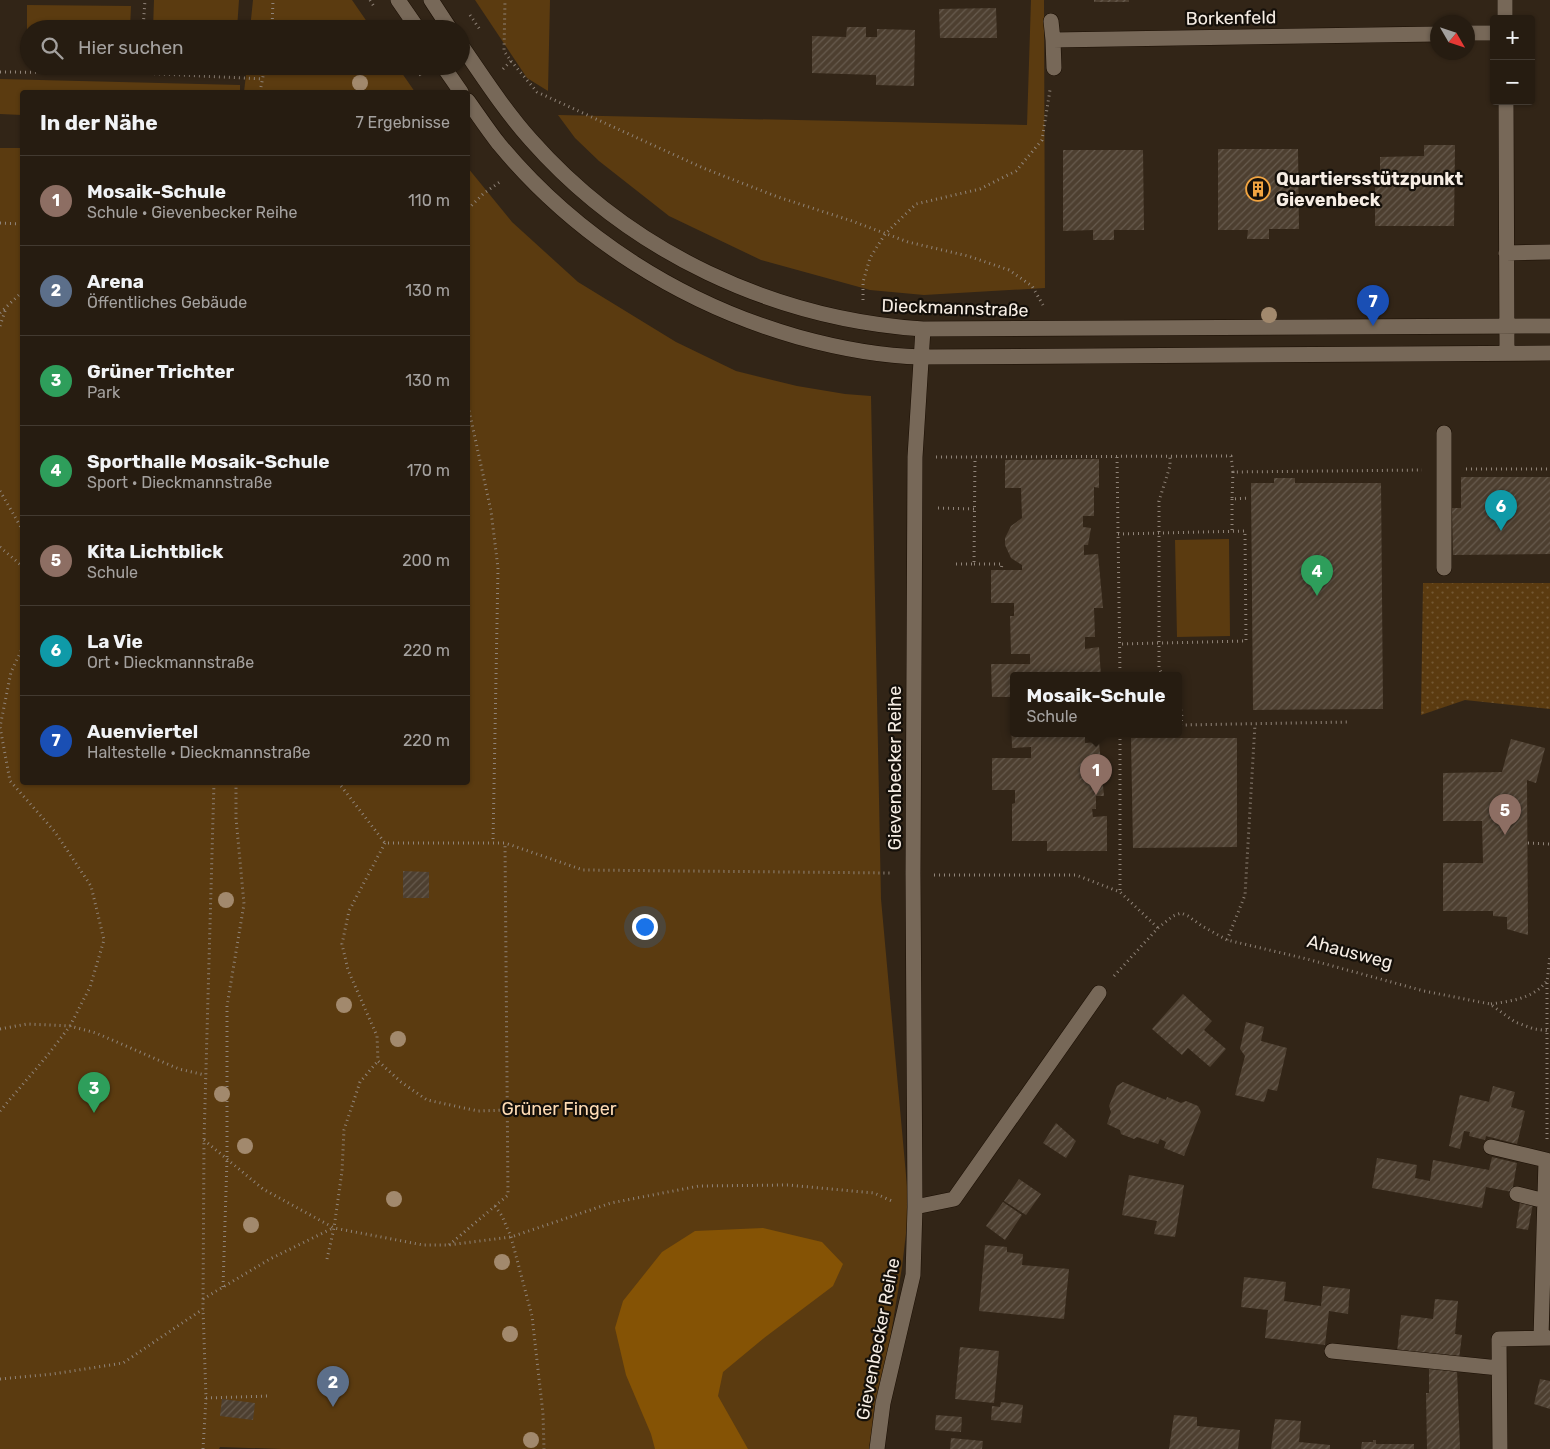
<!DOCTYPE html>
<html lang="de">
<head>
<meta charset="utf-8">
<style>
  :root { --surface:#261c11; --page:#2e251a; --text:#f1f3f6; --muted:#a4a19f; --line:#423a31; --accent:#f2a541 }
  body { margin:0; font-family:Rubik,sans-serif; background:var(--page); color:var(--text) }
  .controls { position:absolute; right:15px; top:15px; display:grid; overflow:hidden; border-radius:5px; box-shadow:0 1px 4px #0004 }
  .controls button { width:45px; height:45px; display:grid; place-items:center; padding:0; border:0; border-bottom:1px solid var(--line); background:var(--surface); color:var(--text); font:25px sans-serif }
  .compass { position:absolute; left:1430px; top:15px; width:45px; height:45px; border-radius:50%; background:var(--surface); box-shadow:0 1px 4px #0004; rotate:129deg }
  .you { position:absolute; left:644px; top:926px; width:18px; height:18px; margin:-12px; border:4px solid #fff; border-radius:50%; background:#1a73e8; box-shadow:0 0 0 8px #1a73e833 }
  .badge { display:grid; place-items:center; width:32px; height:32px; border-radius:50%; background:var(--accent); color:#fff; font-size:16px; font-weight:700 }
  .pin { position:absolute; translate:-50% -41px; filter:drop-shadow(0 1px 2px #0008) }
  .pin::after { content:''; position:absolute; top:26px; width:18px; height:15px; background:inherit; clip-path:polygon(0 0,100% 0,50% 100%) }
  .popup { position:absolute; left:1010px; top:672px; width:172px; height:65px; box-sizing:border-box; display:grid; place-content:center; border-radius:5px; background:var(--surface); filter:drop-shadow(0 1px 4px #0005); font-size:16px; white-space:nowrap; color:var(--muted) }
  .popup b { font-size:19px; color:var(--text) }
  .popup::after { content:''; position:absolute; left:50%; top:100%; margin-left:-10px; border:10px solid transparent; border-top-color:var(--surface) }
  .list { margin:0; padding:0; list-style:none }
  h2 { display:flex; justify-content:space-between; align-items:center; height:65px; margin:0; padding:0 20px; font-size:21px }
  h2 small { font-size:16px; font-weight:400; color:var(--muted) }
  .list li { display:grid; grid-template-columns:32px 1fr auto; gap:15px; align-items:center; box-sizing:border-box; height:90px; padding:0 20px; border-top:1px solid var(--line) }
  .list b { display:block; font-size:19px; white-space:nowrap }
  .list p { margin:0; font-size:16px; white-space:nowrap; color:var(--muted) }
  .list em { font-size:16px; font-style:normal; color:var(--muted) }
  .icon { flex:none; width:28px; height:28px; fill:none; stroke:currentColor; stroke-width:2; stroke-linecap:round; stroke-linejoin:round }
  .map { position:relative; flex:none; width:1550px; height:1449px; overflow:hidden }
  .search { position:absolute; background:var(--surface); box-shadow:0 1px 4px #0004; left:20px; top:20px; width:450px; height:55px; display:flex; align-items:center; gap:12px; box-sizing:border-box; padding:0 18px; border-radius:28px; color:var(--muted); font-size:19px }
  .panel { position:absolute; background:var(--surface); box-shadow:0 1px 4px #0004; left:20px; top:90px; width:450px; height:695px; border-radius:5px }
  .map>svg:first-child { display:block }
  .grass { fill:url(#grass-dots) }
  .park { fill:#5b3b10 }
  .water { fill:#855305 }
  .building { fill:url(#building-hatch) }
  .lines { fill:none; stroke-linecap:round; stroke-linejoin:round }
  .minor-casing { stroke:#1a0e03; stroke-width:16 }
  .path { stroke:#908479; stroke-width:3; stroke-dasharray:1 4; stroke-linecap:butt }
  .minor { stroke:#776858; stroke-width:15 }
  .tree { fill:#a2896d }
  .labels { text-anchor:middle; stroke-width:4.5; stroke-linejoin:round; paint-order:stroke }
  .street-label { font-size:18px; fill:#f6ede4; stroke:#15100a }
  .poi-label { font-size:18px; font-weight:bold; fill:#f6ede4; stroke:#15100a; text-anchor:start }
  .park-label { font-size:18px; fill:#fedbb4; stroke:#15100a }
</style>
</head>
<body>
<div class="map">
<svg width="1550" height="1449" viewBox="0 0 1550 1449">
  <defs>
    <pattern id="grass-dots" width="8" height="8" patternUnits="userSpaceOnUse" patternTransform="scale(1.25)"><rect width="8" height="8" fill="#5b3b10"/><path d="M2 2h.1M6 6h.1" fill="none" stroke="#735833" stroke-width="1.8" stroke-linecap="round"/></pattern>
    <pattern id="building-hatch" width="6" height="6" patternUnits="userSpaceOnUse" patternTransform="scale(1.25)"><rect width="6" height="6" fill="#4d3f30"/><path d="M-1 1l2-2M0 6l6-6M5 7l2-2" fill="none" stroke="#675b4e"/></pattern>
  </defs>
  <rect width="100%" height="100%" fill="#322517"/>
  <path class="grass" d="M1423,583H1550V709L1465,700L1421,715Z"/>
  <path class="park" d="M154,0H239L237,29H153Z
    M253,0H352L372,29H250Z
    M475,0H550L548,91L527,78Z
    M1031,0H1044L1045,288L924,295L870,290L761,260L669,216L599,161L575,138L558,115L1027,125Z
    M27,5L131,6L130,29H29V65H27Z
    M247,66H397L415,92H244Z
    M0,79L240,85V92H22V115L0,114Z
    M0,148H22V782H468V168L512,222L578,282L676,342L736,371L797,386L845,394L871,396L881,899L909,1208L902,1267L872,1449H282L220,1447L219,1449H0Z
    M1229,539L1230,636L1177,637L1175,540Z"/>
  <path class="water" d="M763,1228L822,1242L843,1264L833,1286L764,1338L723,1372L718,1396L748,1449H655L651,1434L626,1375L615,1328L623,1301L662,1252L695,1231Z"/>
  <path class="building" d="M1094,0H1129V2H1094Z
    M996,8L997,38H940L939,9Z
    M847,27H866V37H877V29L915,30L914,86L876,85V75L812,73V36L846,37Z
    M1424,145H1455L1454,226H1375V178H1380V157L1424,156Z
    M1218,149H1298L1299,229H1269V239H1247L1248,230H1218Z
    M1063,150H1143L1144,230H1114V240H1093V230L1063,231Z
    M1099,459V488L1094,487V516H1083V527L1091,528L1088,545H1084V555L1098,554L1103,608H1094L1095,637H1085V649L1099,647L1101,676H1014V697H992L991,664H1030V654H1011L1010,616H1014V603H991V570H1022V565L1011,558L1005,545V538L1011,526L1022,518L1021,488H1005V460Z
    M1461,477H1550V554L1453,555L1452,508H1461Z
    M1274,478H1295V483H1381L1383,709L1253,710L1251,483H1274Z
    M1011,710H1014V734H1085V743L1099,742L1104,796H1096V809H1092L1093,817L1107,816V851H1047V841H1012V804L1015,803V790H992V758H1031V747L1012,748Z
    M1131,738H1237V847L1133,848Z
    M1511,739L1545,748L1536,783L1527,780L1528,935L1507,929V917L1493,916V911H1443V863H1483L1482,821H1443V773L1502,772Z
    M403,871L429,872V898H403Z
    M1183,994L1212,1021L1204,1030L1226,1049L1210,1067L1188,1048L1182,1055L1152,1029Z
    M1246,1022L1264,1027L1261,1041L1287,1048L1277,1091L1268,1089L1264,1102L1235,1095L1245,1056L1240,1049Z
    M1123,1082L1166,1100L1167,1097L1181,1103L1186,1101L1198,1106L1201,1112L1184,1156L1164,1148L1166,1142L1160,1139L1158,1144L1137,1137L1134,1139L1121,1134L1120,1130L1107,1124L1111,1112L1109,1106L1117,1086Z
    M1493,1086L1515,1092L1511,1107L1525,1111L1517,1144L1486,1136L1485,1140L1469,1136L1470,1132L1464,1131L1460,1149L1449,1146L1460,1095L1489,1102Z
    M1056,1123L1076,1141L1066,1158L1043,1143Z
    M1492,1157L1517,1163L1512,1192L1486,1187L1482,1208L1372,1188L1377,1158L1417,1165L1415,1178L1430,1181L1433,1160L1489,1170Z
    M1129,1175L1184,1185L1175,1237L1154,1234L1157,1221L1122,1215Z
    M1019,1179L1041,1194L1026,1215L1004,1201Z
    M1003,1202L1022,1215L1005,1240L986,1226Z
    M1520,1202L1533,1204L1528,1230L1516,1228Z
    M985,1245L1007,1247V1252L1023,1254L1022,1265L1069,1269L1064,1319L979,1311Z
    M1244,1277L1286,1282L1284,1301L1321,1306L1323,1286L1350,1289L1348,1314L1329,1311L1325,1345L1265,1338L1268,1310L1241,1307Z
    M1435,1299L1458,1301L1455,1334L1462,1335L1459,1359L1397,1352L1401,1315L1433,1319Z
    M960,1347L999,1351L994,1403L955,1399Z
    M1429,1367L1457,1370L1460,1449H1427L1426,1393H1429Z
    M1540,1379L1550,1381V1409L1534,1404Z
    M222,1399L255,1403L253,1420L220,1416Z
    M1001,1402L1023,1405L1021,1423L991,1420L992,1406L1000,1407Z
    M936,1415L962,1417L961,1432L935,1430Z
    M1174,1415L1197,1417V1426L1240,1430L1238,1449H1169Z
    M1275,1419L1301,1421L1299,1442L1330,1445V1449H1271Z
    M951,1438L983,1441L982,1449H950Z
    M1373,1440H1376V1444H1414V1449H1361L1362,1442H1373Z"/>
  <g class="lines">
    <g class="minor-casing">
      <path id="minor" d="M398,0L418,29
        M431,0L450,29
        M1505,0V19
        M1051,21L1053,40
        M1468,33H1494
        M461,45C483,77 505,111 531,140C630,252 773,319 923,329L1550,326
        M443,66L461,92
        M1054,68L1053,40L1438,34
        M468,101C478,115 488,130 499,144C576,237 682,304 798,337C838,348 879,356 921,357L1550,353
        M1506,101L1507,353
        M1506,253L1550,252
        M1444,433V568
        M1491,1147L1546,1160L1541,1338
        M1517,1194L1545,1201
        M915,1207L954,1199L1099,993
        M1332,1351L1499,1368
        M877,1449L883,1403L913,1275L915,1207L913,874L915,457L923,329
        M1500,1449L1499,1339L1550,1338"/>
    </g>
    <path class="path" d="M370,0L375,8
      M470,15L481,31
      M143,29L145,0
      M272,29L273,0
      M511,61L537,92L703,168L778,197L852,221L908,242L968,256L1009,270L1032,286L1043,305
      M141,66V73L263,79
      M415,66L421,76
      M503,69L511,61L504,51L505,0
      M0,72L141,73
      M260,92L265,66
      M468,209L483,194L501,181
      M0,223L22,224
      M863,300V282L870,258L885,234L916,204L980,189L1016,171L1042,140L1050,90
      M0,313L22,292
      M0,326L6,308
      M468,406L491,511L498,568L493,842
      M936,457L1231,456L1233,472L1422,470
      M1117,457L1120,676
      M1466,469H1550
      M1233,472L1232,499L1249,498
      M0,491L22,529
      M1232,499V531
      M938,508L975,509
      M1118,534L1245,531L1246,641L1120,644
      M0,547L22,566
      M956,564H974L975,457
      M974,564H1002L1001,570
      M1163,676L1159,668V501L1170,466V456
      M1178,706L1182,712L1181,725L1350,722
      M1120,734V892
      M338,782L385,843H505L583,870L891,873
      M385,843L349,911L342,944L348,970L377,1036L378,1061L401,1082L427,1100L478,1111L508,1110
      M1528,843L1550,844
      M934,875H1076L1120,892L1158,928
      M1227,940L1245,895L1255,724
      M1114,976L1158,928L1173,916L1181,913L1188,916L1202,926L1227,940L1307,959L1424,991L1490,1004L1515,1022L1534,1029L1550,1031
      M1491,1004C1511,1001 1532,999 1546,982
      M0,1029L27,1024L70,1026L96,1033L179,1069L205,1075
      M0,1111L47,1056L70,1026L90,987L104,940L91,886L55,832L10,781L0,727L11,672L22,649
      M1547,1139V982L1550,956
      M204,1140L263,1189L334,1228L423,1245H448L511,1237L611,1203L699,1186L788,1185L874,1193L892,1201
      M495,1206L502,1216L511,1237L532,1316L543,1414L544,1449
      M449,1245L508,1195L505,843
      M327,1259L334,1228L342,1171L344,1130L360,1082L378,1061
      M223,1287L227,1159V1006L244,904L236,818V782
      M203,1299L270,1259L333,1228
      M0,1379L53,1374L123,1363L203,1309
      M206,1398L269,1396
      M203,1449L206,1398L203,1309L204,1140L214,782"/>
    <use href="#minor" class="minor"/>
  </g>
  <g class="tree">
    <circle cx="360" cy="83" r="8"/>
    <circle cx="1269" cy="315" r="8"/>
    <circle cx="226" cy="900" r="8"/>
    <circle cx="344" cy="1005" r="8"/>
    <circle cx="398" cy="1039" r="8"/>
    <circle cx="222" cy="1094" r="8"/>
    <circle cx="245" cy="1146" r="8"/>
    <circle cx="394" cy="1199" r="8"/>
    <circle cx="251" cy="1225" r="8"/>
    <circle cx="502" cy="1262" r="8"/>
    <circle cx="510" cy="1334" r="8"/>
    <circle cx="531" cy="1440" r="8"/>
  </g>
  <defs>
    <g id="building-ring" transform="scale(1.25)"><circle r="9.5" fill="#15100a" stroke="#f2a541" stroke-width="1.5"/><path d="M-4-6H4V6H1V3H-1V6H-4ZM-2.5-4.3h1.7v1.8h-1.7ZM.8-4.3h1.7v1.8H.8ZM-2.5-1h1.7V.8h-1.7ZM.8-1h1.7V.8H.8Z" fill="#f2a541"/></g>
  </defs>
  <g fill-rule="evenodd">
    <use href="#building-ring" x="1258" y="189"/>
  </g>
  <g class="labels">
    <g class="street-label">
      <text transform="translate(1231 18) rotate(-1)" y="6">Borkenfeld</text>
      <text transform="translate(955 308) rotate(2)" y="6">Dieckmannstraße</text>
      <text transform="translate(895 768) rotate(-90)" y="6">Gievenbecker Reihe</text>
      <text transform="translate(1350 952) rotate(15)" y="6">Ahausweg</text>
      <text transform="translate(878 1339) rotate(-79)" y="6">Gievenbecker Reihe</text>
    </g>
    <g class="poi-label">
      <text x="1276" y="185">Quartiersstützpunkt<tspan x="1276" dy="21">Gievenbeck</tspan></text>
    </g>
    <g class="park-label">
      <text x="559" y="1115">Grüner Finger</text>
    </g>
  </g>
</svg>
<div class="controls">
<button>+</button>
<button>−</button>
</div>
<svg class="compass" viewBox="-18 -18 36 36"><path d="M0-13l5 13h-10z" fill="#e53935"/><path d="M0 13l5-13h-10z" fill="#a4a19f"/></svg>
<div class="you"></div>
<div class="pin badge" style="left:1096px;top:795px;background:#8d6e63">1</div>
<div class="popup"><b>Mosaik-Schule</b>Schule</div>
<div class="pin badge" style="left:333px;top:1407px;background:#5c6f8a">2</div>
<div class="pin badge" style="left:94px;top:1113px;background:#2e9e5b">3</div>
<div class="pin badge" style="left:1317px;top:596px;background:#2e9e5b">4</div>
<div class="pin badge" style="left:1505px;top:835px;background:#8d6e63">5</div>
<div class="pin badge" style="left:1501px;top:531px;background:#0f9aa8">6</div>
<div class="pin badge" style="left:1373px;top:326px;background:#1a4fb4">7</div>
<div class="search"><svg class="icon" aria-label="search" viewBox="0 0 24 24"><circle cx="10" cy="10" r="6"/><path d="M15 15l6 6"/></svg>Hier suchen</div>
<section class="panel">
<h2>In der Nähe<small>7 Ergebnisse</small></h2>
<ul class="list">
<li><span class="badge" style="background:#8d6e63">1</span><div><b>Mosaik-Schule</b><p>Schule · Gievenbecker Reihe</p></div><em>110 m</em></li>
<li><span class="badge" style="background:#5c6f8a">2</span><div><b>Arena</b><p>Öffentliches Gebäude</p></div><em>130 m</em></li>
<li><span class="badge" style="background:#2e9e5b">3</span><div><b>Grüner Trichter</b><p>Park</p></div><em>130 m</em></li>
<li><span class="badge" style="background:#2e9e5b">4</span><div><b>Sporthalle Mosaik-Schule</b><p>Sport · Dieckmannstraße</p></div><em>170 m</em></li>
<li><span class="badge" style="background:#8d6e63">5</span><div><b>Kita Lichtblick</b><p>Schule</p></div><em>200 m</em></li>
<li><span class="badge" style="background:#0f9aa8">6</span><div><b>La Vie</b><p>Ort · Dieckmannstraße</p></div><em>220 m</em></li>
<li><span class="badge" style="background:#1a4fb4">7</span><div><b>Auenviertel</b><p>Haltestelle · Dieckmannstraße</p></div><em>220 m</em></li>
</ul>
</section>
</div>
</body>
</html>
